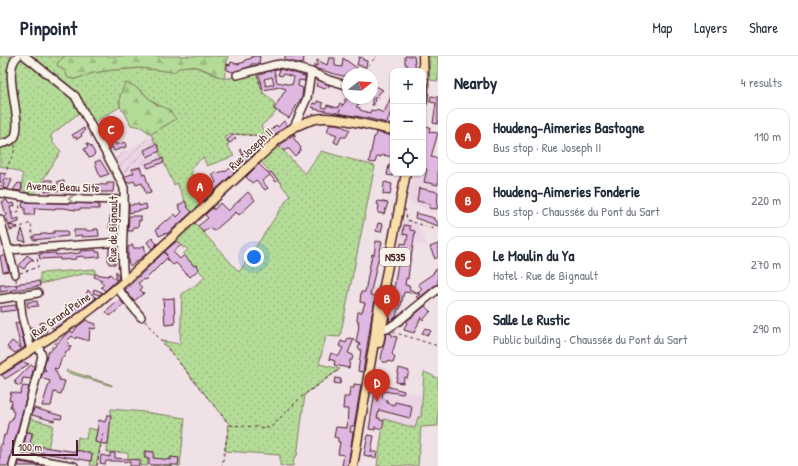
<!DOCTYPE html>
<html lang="en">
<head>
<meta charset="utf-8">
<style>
  :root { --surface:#fff; --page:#f2f2f3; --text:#1f2937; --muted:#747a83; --line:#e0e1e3; --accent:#c8321e }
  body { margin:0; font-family:"Patrick Hand",sans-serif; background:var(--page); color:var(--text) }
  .controls { position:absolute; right:12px; top:12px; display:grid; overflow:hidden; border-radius:8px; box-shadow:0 1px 3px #0004 }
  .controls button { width:36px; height:36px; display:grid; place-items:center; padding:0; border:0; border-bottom:1px solid var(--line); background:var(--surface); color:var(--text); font:20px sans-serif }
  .compass { position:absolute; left:342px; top:12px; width:36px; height:36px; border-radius:50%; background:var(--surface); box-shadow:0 1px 3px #0004; rotate:73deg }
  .scale { position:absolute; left:12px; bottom:10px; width:66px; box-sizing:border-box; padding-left:4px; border:2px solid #4a1f2b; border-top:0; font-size:11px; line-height:14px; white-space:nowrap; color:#4a1f2b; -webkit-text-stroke:3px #f7f3e8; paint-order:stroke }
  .you { position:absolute; left:254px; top:201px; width:14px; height:14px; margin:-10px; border:3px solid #fff; border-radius:50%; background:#1a73e8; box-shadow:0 0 0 6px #1a73e833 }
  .badge { display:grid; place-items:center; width:26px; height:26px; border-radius:50%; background:var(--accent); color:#fff; font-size:13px; font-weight:700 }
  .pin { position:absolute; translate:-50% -33px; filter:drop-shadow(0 1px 2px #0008) }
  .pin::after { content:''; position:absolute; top:21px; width:14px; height:12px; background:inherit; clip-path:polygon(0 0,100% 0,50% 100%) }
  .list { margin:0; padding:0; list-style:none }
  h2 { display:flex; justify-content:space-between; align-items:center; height:52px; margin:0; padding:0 16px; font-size:17px }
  h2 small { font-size:13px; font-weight:400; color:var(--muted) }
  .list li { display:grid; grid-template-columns:26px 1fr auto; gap:12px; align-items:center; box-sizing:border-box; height:56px; margin:0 8px 8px; padding:0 8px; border:1px solid var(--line); border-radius:12px }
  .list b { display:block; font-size:15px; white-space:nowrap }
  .list p { margin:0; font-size:13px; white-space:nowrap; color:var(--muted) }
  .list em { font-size:13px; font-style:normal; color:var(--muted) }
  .icon { flex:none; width:22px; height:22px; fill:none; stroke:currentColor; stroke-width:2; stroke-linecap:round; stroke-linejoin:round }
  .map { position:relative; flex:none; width:438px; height:410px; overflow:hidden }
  header { display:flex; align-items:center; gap:24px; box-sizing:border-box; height:56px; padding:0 20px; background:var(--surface); border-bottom:1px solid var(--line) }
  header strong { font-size:19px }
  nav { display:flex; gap:22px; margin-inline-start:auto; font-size:14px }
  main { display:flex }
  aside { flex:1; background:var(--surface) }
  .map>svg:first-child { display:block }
  .built { fill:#ebd5e4 }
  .industrial { fill:url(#industrial-furrows) }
  .green { fill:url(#green-dots); stroke:#7f7d61 }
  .forest { fill:url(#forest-firs); stroke:#7f7d61 }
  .building { fill:#dfb8e1; stroke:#4a1f2b; fill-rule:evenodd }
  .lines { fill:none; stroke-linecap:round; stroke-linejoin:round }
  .minor-casing { stroke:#4a1f2b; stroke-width:10 }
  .major-casing { stroke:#4a1f2b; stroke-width:11 }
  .path { stroke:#4a1f2b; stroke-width:1; stroke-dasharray:3 3; stroke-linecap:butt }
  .minor { stroke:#f7f3e8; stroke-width:7 }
  .major { stroke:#f8deab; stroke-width:8 }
  .oneway { stroke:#a0898a }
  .labels { text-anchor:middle; stroke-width:3.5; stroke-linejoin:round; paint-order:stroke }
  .shield { fill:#f7f3e8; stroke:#7e5f64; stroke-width:1 }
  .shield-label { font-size:11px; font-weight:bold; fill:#4a1f2b }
  .street-label { font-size:12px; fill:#4a1f2b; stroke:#f7f3e8 }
</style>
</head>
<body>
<header>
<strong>Pinpoint</strong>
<nav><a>Map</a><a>Layers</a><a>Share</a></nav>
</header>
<main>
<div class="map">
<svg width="438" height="410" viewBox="0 0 438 410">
  <defs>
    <pattern id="industrial-furrows" width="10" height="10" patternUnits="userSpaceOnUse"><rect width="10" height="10" fill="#ebd5e4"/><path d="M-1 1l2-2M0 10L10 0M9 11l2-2" fill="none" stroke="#cbb6c4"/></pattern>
    <pattern id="green-dots" width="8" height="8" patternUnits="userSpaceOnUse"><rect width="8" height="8" fill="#b4db97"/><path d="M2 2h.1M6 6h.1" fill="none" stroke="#9cbc82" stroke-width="1.8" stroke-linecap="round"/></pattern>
    <pattern id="forest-firs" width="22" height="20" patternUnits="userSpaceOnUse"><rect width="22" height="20" fill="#b4db97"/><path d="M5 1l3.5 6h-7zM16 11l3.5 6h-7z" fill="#9cbc82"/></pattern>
  </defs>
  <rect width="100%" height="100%" fill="#f0e1e6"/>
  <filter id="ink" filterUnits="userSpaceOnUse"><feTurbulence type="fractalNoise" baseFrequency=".025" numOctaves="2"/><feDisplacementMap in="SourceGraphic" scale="8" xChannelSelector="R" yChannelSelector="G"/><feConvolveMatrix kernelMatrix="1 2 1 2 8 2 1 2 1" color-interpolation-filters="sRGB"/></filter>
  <g filter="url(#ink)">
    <path class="built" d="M423,98L438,101V150L436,157L408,146L413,117H423Z
      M403,163L418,169L428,190L400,185Z
      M375,327L423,340L421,362L415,372L369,361Z"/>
    <path class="industrial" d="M152,80L164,106L119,121L110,104Z"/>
    <path class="green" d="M0,0H65L58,6V9L65,15L68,22L75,23L93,17L113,14L140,12L174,16C188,1 208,18 223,22C229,24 249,16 256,14L262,35L263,37L270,42L275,48L273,52L276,56L261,70L267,80L232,78L225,81L229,88L227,89L234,100L207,110L203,101L192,112L191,137L201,148L192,157L188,152L177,127L174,129L151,78L175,63L169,54C157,50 149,43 141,34L120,40V51L91,68L83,54L51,79L53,87L61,95L34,138C19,136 22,131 23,118L12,113L0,110Z
      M429,0H438V25L430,24Z
      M278,89L305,118L321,95L375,110L340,281L326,280L319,308L340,313L305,338L297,400L294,401L293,410H280V399L225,395L229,368L162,285L180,288L182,238L197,228L205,221L183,198L188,194L185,191L183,192L177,183L195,167L239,216L290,139L282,130V128L260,105Z
      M95,213V218L87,217L40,228V217Z
      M67,314L112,329V330L66,316Z
      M424,316L438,322V370L421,371L418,410H377L384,363L415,372L418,361H421Z
      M111,353L144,356L185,362L180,410H177L178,402L170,401L169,409L173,410H164L165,404L156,403V409L159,410L152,409V396L144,395V402L148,403L147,410H140L141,404L128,403V397L107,396Z
      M29,362L53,369L48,392L31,389V387L23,386L25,380L32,382L33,377L26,375Z
      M88,372L97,374L95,386L101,387L96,410L90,409L92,398L88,397L87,398L76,394L78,381L86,383Z"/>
    <path class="forest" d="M65,0H228L224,23C210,16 187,2 174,16L140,12L113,14L93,17L75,23L68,22L65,15L57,9L58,6Z
      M125,27C137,29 142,37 151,44C157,50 161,50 168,53C171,55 173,60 176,63L151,78L141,71L131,69L125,57L120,51V40Z"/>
    <path class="building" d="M252,0H260L259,8H251L252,10L233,16L227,14V8L230,9L231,6L237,8L245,6V4L252,2Z
      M285,0H301L304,1L303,8L285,4Z
      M405,0H414L416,15H409V13H407V8H405Z
      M359,1L363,2V4L367,5L366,11L357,9Z
      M329,2H335V10L342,11L343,2L357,12L355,17H348V20H342L314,12V9L317,10V4L327,9Z
      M280,13L305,20V25L299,24L298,30L303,32L302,41L289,62L274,53L286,33L280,31L263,34L259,18L274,14L277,26L292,29L294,21L283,18L282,20L278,19ZM272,21L274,28L266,30L264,23Z
      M318,24L329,29V32L326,31L325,33L316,30Z
      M372,29L375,31L376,30L383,34L379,37L378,42L375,41L374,49H372Z
      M393,36V49L387,67L367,62L314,53L315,52L312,51L313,47L317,48V45L323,47L322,51L326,52L327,49L338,52L340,47L343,49L348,42H359L356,47L359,48L356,51L360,52V54L370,57L371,54L377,55V54L384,57Z
      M431,40L438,41V68L433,67L436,47L430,46Z
      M284,65L287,69L273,81L270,78L272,73L276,69L278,71Z
      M330,68H337L350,74L346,81H341L338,88L334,86L337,79L327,75Z
      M425,70L430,71L429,76L438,77L431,101L438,102V129L424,126L427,113L423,112L424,108H423V79Z
      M84,72L85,75L81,78L82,80L77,83L76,81L74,82L72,79Z
      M376,76L393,80V101L382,99L381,101L377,100L375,107L369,106L374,81H375Z
      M294,78L296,80L293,81L301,92L300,95L295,100L289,93H287L284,95L279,90Z
      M233,79L236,82L230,87L227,84Z
      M114,83L116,89L125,86L126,91L114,95L112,91L109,93L106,87Z
      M259,85L264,89L202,146L199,140L204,136L205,137L216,126L212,118L217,116L218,117L224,115L225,116L244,102L240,93L246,98Z
      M86,87L91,90L95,98L92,101L89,102L84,93L88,91Z
      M157,88L160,95L147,101L144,94Z
      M163,102L164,106L148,112L146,108Z
      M100,104L109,118L100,121L95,106Z
      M259,108L269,118L271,116L278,124L276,126L270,119L262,125L268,132L265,134L256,124L252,127L246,121Z
      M389,109H393V120L387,119Z
      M140,111L143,119L145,118L151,137L146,138L142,127L136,129L134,125L127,127L124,121L134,117L132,113Z
      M0,117L6,118L5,122L12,124L8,133L3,132L4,127L0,126Z
      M45,124H52V135H45Z
      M58,125H64V135H57Z
      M385,126L392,128L390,139L383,138L384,127Z
      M18,127L22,128L21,135L13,134Z
      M107,127H114L113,136H87V128L107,129Z
      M419,132L438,136L437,153L429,152L430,148L417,145Z
      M248,136L255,144L239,159L236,156L214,175L210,172L203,176L198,170L208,162L205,159L210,154L213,152L214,154L220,147L228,155Z
      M6,143L9,148L14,147L15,150L10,151L13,164L19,162V166L9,169L18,171L10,174L2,145L4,146Z
      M185,145L188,152L192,156L167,178L166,177L159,180L156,173L159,172L158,171L166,164L167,165L175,158L177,161L182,156L178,150Z
      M378,145L388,147L384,158L378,157L379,149L377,148Z
      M23,146L99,148V153H79V154H75L64,152H55V153L35,152L34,159H25V152L22,151Z
      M133,148H139V150L146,148L147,153L129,157V149H133Z
      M112,151H118L116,176L111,175V173H109L110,160L112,159Z
      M416,157L434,162V164L438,166V170L415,162Z
      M129,160H141V165L139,164L138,171H133V175H128Z
      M378,167L383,168L381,176L376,175Z
      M404,169L410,170V174L415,175L411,203L410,205L408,223L406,222L405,229L410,230L409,233L418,237L422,233L418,228L434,217L433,216L437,213L438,216V228L435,229L418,243L416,241L420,238L404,236L400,253H398L396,261L389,266L401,187L406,188L408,179L403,178Z
      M22,173L24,179L26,186L19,184Z
      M94,173H98L99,180L82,181V179L74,180V174H86L89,175L95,174Z
      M54,175H67L68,180L34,184V179L54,177Z
      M152,182L157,188L152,193L147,186Z
      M177,185L181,189L173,196L180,203L184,199L194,210L196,209L199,212L198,214L190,221L176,207L173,209L167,203L168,201L145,224L144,223L138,227L142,232L140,234L144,237L134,245L125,234L164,196L167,200L165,195Z
      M376,185L382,186L370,239L376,240L372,259L363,316L358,315L361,294L358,292L360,288L356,286L359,270L358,269L359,265H357L358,256H362L365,247L360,246L361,236H365L372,198L374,199Z
      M438,188V201L435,203L430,191Z
      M133,189V192H141L144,189L146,198L131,210L128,206V191Z
      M109,192H115V208H109L108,205Z
      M96,194V196H100V201L84,202V200L76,201V203L60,204V202L40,203L39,198L56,197V199L80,197V195Z
      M4,199L9,215L3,216L0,200Z
      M27,199L34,204H30L24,213L19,210Z
      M116,215L118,218L119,222L105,235L101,231L104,228L100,226L102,224L94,221L95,218L108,220L110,218L116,224Z
      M39,225L40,230L0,236V229H5V230L20,228V227Z
      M94,233L102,236V237L99,239L93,237Z
      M88,234L96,242L71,262L53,273L49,267H52V262L58,261L62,262L66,255L73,251H76L81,248L87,243L85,242Z
      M174,242L175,268L165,269L163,243Z
      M120,243L124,249L110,260L106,256Z
      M37,245L38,250L28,251L27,246Z
      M16,249V254L0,256V251Z
      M425,250L431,255L423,264L421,261L414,277L404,274L407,266H406Z
      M86,264L89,266L96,268L95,273L90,272L89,285L76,281L75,283L72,280L67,285L69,287L68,290H71L69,295H66L64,301H62L58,313L54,312L59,322V324L65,325L61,338L54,336L51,350H42L50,325L41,322L44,314L47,315L44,312L47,299L66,278L71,275L73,277L77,271Z
      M19,266L25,291L15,297L7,291L12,285L21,292L15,267Z
      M44,266L47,277L34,285L30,272L33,271L34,275L41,273L40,267Z
      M425,272L431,275L428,279L422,277Z
      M389,277L392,278V280L397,281L392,298L395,301L393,307L389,305L388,306H382L381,303L386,278Z
      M348,282L354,283L348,297L353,299L352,304H350L349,312L334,309L335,305L329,303L331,297L339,300L343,292L339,290L341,285L346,287Z
      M23,306L29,308L5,323L2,319Z
      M31,309L34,310L31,323L23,322L21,330L15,328L16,326H14Z
      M399,312L409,315L407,322L404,321L403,327L396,326Z
      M380.5 320a3.5 3.5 0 1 1 7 0a3.5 3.5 0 1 1-7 0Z
      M335,322L341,323L340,328L334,327Z
      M354,328L361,329L354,370H351L350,376H353L348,410H342L344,399L338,398L340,386H338V382L334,381L336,371L347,372L348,353H343L344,341H349L350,332H354Z
      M379,328L404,335L403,338L383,335L382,342L387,344V347L394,349L395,346L412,350L410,362L379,354L377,362H380V364L384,365L382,373L375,371V374L369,373L375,336L377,337Z
      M23,330L29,331L8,410H0V388L2,389L4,379H6L8,368L10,364H12L14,356L12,355V351H10L12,345L9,344L11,336L20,338Z
      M34,352L62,360L61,363L55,362L54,365L32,359Z
      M107,359H111L108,389L95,386L99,364L105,366Z
      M27,376L32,377L30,389L77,396V394L92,398L91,405L25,394L23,393Z
      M368,379L374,380L371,396H377L376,402L364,399Z
      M145,395L154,396L153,402L171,404V401L179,402L178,409H149V403L145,402Z
      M110,397H115V402L139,404V410H130V406L116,405H106L105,408L100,407L101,399L110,401Z
      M19,406L43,410H18Z"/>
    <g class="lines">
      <g class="minor-casing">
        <path id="minor" d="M25,0L75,40L121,125L124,132C125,159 121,186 123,213C124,218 122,220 125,225
          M237,19L274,9L281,8L311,16L329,24L346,29
          M294,71L307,42L311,16
          M0,88C5,87 11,86 14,82C25,65 0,15 18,0
          M0,137L31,142L124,144
          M0,163L15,218
          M9,194L122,186
          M117,232L141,261
          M20,240L22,260L31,294
          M0,243L38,237
          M376,272L387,273L399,265L438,233
          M16,400L74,410
          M13,410L42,300L38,289"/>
      </g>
      <g class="major-casing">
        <path id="major" d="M423,45L424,31L423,0
          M379,287L389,234
          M0,314L74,266L95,250L125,225L286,76C297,69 310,63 323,62C343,61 373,71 393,74
          M353,410L375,280C376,266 377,253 382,240L406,117"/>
      </g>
      <path class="path" d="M360,18L377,0
        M257,19L263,37
        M339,56L348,37
        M225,81L232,78L267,80L270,82
        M1,131L9,107L15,94V88
        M405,153L407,164L434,173
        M5,159L20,155L19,146
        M10,175L31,167L33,188
        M20,217L38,211L37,199
        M16,223L17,234
        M145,265L229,368L222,410
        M393,276L438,290
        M47,297L58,284
        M230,369L270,372L301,341L340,313
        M97,410L103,377"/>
      <use href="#minor" class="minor"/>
      <use href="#major" class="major"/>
    </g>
    <defs><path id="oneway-chevron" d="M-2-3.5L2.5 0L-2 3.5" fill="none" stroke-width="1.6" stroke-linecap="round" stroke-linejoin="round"/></defs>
    <use class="oneway" href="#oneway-chevron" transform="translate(71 143) rotate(-179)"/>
  </g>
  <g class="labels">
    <rect class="shield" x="380" y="192" width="30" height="18" rx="3"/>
    <g class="shield-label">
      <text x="395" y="205">N535</text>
    </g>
    <g class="street-label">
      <text transform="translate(251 93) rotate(-43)" y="4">Rue Joseph II</text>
      <text transform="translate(63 131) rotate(2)" y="4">Avenue Beau Site</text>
      <text transform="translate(113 173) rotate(-89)" y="4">Rue de Bignault</text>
      <text transform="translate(61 259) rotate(-35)" y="4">Rue Grand'Peine</text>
    </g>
  </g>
</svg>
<div class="controls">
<button>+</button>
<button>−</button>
<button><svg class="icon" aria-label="locate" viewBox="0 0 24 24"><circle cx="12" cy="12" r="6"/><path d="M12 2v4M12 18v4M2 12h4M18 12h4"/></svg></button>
</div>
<svg class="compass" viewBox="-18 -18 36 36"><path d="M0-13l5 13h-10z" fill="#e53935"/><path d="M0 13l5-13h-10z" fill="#747a83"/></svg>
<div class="scale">100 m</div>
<div class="you"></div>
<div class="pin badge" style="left:200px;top:150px">A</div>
<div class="pin badge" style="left:387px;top:262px">B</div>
<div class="pin badge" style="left:111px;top:93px">C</div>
<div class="pin badge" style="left:377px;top:346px">D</div>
</div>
<aside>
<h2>Nearby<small>4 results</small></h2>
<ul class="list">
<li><span class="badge">A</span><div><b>Houdeng-Aimeries Bastogne</b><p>Bus stop · Rue Joseph II</p></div><em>110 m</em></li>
<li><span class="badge">B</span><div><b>Houdeng-Aimeries Fonderie</b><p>Bus stop · Chaussée du Pont du Sart</p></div><em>220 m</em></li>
<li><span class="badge">C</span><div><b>Le Moulin du Ya</b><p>Hotel · Rue de Bignault</p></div><em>270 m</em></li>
<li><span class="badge">D</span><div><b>Salle Le Rustic</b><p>Public building · Chaussée du Pont du Sart</p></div><em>290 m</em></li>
</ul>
</aside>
</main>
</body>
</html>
